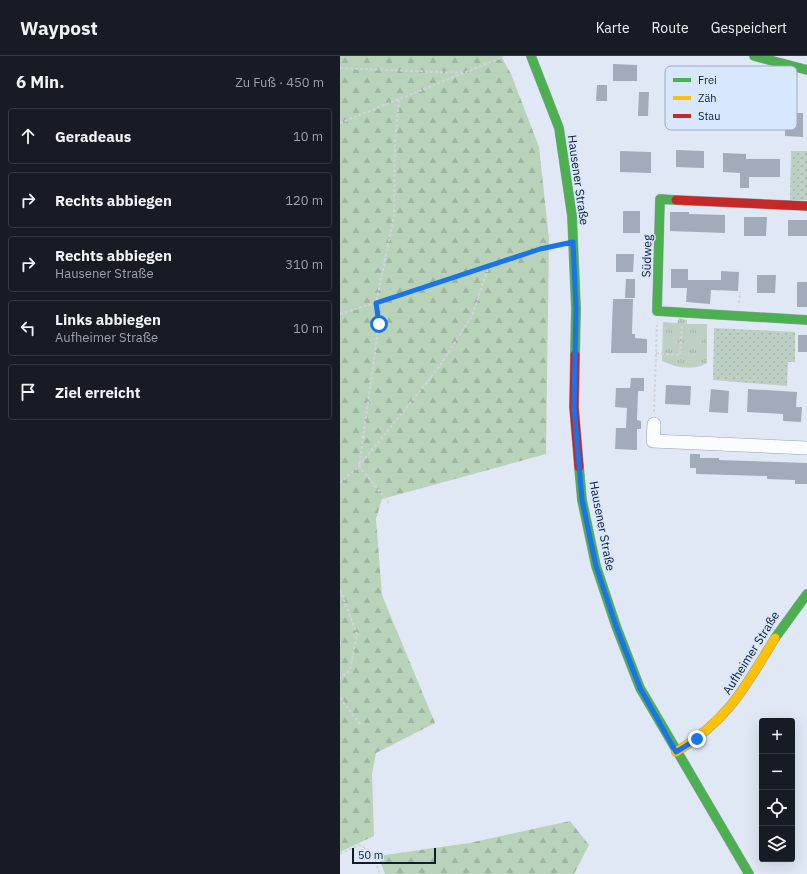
<!DOCTYPE html>
<html lang="de">
<head>
<meta charset="utf-8">
<style>
  :root { --surface:#171b24; --page:#20242c; --text:#f1f3f6; --muted:#9ea1a6; --line:#363941 }
  body { margin:0; font-family:"IBM Plex Sans",sans-serif; background:var(--page); color:var(--text) }
  .controls { position:absolute; right:12px; bottom:12px; display:grid; overflow:hidden; border-radius:4px; box-shadow:0 4px 16px #0002 }
  .controls button { width:36px; height:36px; display:grid; place-items:center; padding:0; border:0; border-bottom:1px solid var(--line); background:var(--surface); color:var(--text); font:20px sans-serif }
  .scale { position:absolute; left:12px; bottom:10px; width:84px; box-sizing:border-box; padding-left:4px; border:2px solid #0e1c31; border-top:0; font-size:11px; line-height:14px; white-space:nowrap; color:#0e1c31; -webkit-text-stroke:3px #d7e7fe; paint-order:stroke }
  .stop { position:absolute; width:12px; height:12px; margin:-9px; border:3px solid #1a73e8; border-radius:50%; background:#fff }
  .stop.end { background:#1a73e8; border-color:#fff; box-shadow:0 1px 4px #0008 }
  .list { margin:0; padding:0; list-style:none }
  h2 { display:flex; justify-content:space-between; align-items:center; height:52px; margin:0; padding:0 16px; font-size:17px }
  h2 small { font-size:13px; font-weight:400; color:var(--muted) }
  .list li { display:grid; grid-template-columns:26px 1fr auto; gap:12px; align-items:center; box-sizing:border-box; height:56px; margin:0 8px 8px; padding:0 8px; border:1px solid var(--line); border-radius:4px }
  .list b { display:block; font-size:15px; white-space:nowrap }
  .list p { margin:0; font-size:13px; white-space:nowrap; color:var(--muted) }
  .list em { font-size:13px; font-style:normal; color:var(--muted) }
  .icon { flex:none; width:22px; height:22px; fill:none; stroke:currentColor; stroke-width:2; stroke-linecap:round; stroke-linejoin:round }
  .map { position:relative; flex:none; width:467px; height:818px; overflow:hidden }
  header { display:flex; align-items:center; gap:24px; box-sizing:border-box; height:56px; padding:0 20px; background:var(--surface); border-bottom:1px solid var(--line) }
  header strong { font-size:19px }
  nav { display:flex; gap:22px; margin-inline-start:auto; font-size:14px }
  main { display:flex }
  aside { flex:1; background:var(--surface) }
  .map>svg:first-child { display:block }
  .grass { fill:url(#grass-dots) }
  .forest { fill:url(#forest-firs) }
  .park { fill:url(#park-tufts) }
  .building { fill:#a1abba }
  .lines { fill:none; stroke-linecap:round; stroke-linejoin:round }
  .street-casing { stroke:#97a1b1; stroke-width:14 }
  .fast-casing { stroke:#97a1b1; stroke-width:10 }
  .slow-casing { stroke:#97a1b1; stroke-width:10 }
  .jam-casing { stroke:#97a1b1; stroke-width:10 }
  .path { stroke:#d2d4d9; stroke-width:2; stroke-dasharray:3 2; stroke-linecap:butt }
  .street { stroke:#fafcfe; stroke-width:13 }
  .fast { stroke:#4caf50; stroke-width:9 }
  .slow { stroke:#ffc107; stroke-width:9 }
  .jam { stroke:#c62828; stroke-width:9 }
  .route { stroke:#1a73e8; stroke-width:5 }
  .labels { text-anchor:middle; stroke-width:3; stroke-linejoin:round; paint-order:stroke }
  .street-label { font-size:12px; fill:#0e1c31; stroke:#d7e7fe }
  .key { fill:#d7e7fe; stroke:#9baac0; stroke-width:1 }
  .key-label { font-size:11px; fill:#0e1c31 }
</style>
</head>
<body>
<header>
<strong>Waypost</strong>
<nav><a>Karte</a><a>Route</a><a>Gespeichert</a></nav>
</header>
<main>
<aside>
<h2>6 Min.<small>Zu Fuß · 450 m</small></h2>
<ul class="list">
<li><svg class="icon" aria-label="ahead" viewBox="0 0 24 24"><path d="M12 20V5M6 11l6-6 6 6"/></svg><div><b>Geradeaus</b></div><em>10 m</em></li>
<li><svg class="icon" aria-label="right" viewBox="0 0 24 24"><path d="M7 20v-9h11M14 6l5 5-5 5"/></svg><div><b>Rechts abbiegen</b></div><em>120 m</em></li>
<li><svg class="icon" aria-label="right" viewBox="0 0 24 24"><path d="M7 20v-9h11M14 6l5 5-5 5"/></svg><div><b>Rechts abbiegen</b><p>Hausener Straße</p></div><em>310 m</em></li>
<li><svg class="icon" aria-label="left" viewBox="0 0 24 24"><path d="M17 20v-9H6M10 6l-5 5 5 5"/></svg><div><b>Links abbiegen</b><p>Aufheimer Straße</p></div><em>10 m</em></li>
<li><svg class="icon" aria-label="arrive" viewBox="0 0 24 24"><path d="M6 21V4h12l-3 4 3 4H6"/></svg><div><b>Ziel erreicht</b></div></li>
</ul>
</aside>
<div class="map">
<svg width="467" height="818" viewBox="0 0 467 818">
  <defs>
    <pattern id="grass-dots" width="8" height="8" patternUnits="userSpaceOnUse"><rect width="8" height="8" fill="#bed0c3"/><path d="M2 2h.1M6 6h.1" fill="none" stroke="#a2b2a8" stroke-width="1.8" stroke-linecap="round"/></pattern>
    <pattern id="forest-firs" width="22" height="20" patternUnits="userSpaceOnUse"><rect width="22" height="20" fill="#b9d3bb"/><path d="M5 1l3.5 6h-7zM16 11l3.5 6h-7z" fill="#9eb5a1"/></pattern>
    <pattern id="park-tufts" width="24" height="20" patternUnits="userSpaceOnUse"><rect width="24" height="20" fill="#bed0c3"/><path d="M3 7l-1-3M5 7V3M7 7l1-3M15 17l-1-3M17 17v-4M19 17l1-3" fill="none" stroke="#a2b2a8"/></pattern>
  </defs>
  <rect width="100%" height="100%" fill="#e0e8f5"/>
  <path class="grass" d="M451,95H467V144H450Z
    M374,272L455,276V306H448L447,330L373,324Z"/>
  <path class="forest" d="M0,0H161L171,18L199,91L209,183L206,398L42,443L36,463L42,539L95,667L36,697L32,718L34,780L0,796Z
    M230,765L249,789L234,818H45L38,800L129,787Z"/>
  <path class="park" d="M339,262L347,264V268H367V307C352,315 337,312 322,305L323,266L337,267Z"/>
  <path class="building" d="M273,8L297,9V25H273Z
    M257,29H267V45H256Z
    M431,34H455L454,57H463V81L445,80V52H431Z
    M299,36H309L308,60H298Z
    M336,94L364,95V112L336,111Z
    M280,95L311,96V117L280,116Z
    M383,97L406,98V103H440V121H409V132H400V117L383,116Z
    M283,155H300V177H283Z
    M330,156H349V158L385,159V177L330,175Z
    M404,161H427L426,180H404Z
    M448,164H467V180H448Z
    M276,198H294L293,216H276Z
    M331,213H348V224H381V215L399,216L398,235L371,234L370,248L346,246L347,232H331Z
    M417,219H436L435,237H417Z
    M286,223H295V242H285Z
    M457,226H467V251H457Z
    M273,243H293L292,278H295V282L307,283V297H271Z
    M458,279H467V296H458Z
    M291,322H304V335H298L297,364L301,365V373H297V394L275,393L276,372H286L287,352L275,351L276,332H290Z
    M326,329L351,330L350,349L325,348Z
    M371,333L389,335L388,357L369,356Z
    M408,333L457,336L456,351H462L461,366L443,365V358L407,356Z
    M350,398H360V402H379V404L467,407V428H455V424L427,423V420L356,418V412H350Z"/>
  <g class="lines">
    <g class="street-casing">
      <path id="street" d="M314,368L313,385L467,392"/>
    </g>
    <g class="fast-casing">
      <path id="fast" d="M191,0L219,72L232,160L236,252L235,299
        M414,0L467,14
        M336,144L320,143L317,255L467,264
        M239,411L242,444L256,510L276,570L300,632L409,818
        M435,582L467,538"/>
    </g>
    <g class="slow-casing">
      <path id="slow" d="M336,696C388,664 404,633 435,582"/>
    </g>
    <g class="jam-casing">
      <path id="jam" d="M336,144L467,150
        M235,299L234,351L239,411"/>
    </g>
    <path class="path" d="M0,12L123,17
      M0,67L163,1
      M399,247L400,236
      M0,258L200,193L220,189
      M316,297L340,299L342,270
      M314,356L317,269
      M0,427L19,410L97,314L132,260L148,212
      M49,447L19,410L39,268L36,247L54,160L55,85L59,44
      M0,534L17,578L10,614L0,622
      M0,586V588
      M0,642L21,669
      M0,798L19,789L32,796L40,818"/>
    <use href="#street" class="street"/>
    <use href="#fast" class="fast"/>
    <use href="#slow" class="slow"/>
    <use href="#jam" class="jam"/>
  </g>
  <g class="lines">
    <path class="route" d="M39,268L36,247L200,193L233,186L236,252L234,351L242,444L256,510L276,570L300,632L336,696L357,683"/>
  </g>
  <g class="labels">
    <g class="street-label">
      <text transform="translate(238 124) rotate(82)" y="4">Hausener Straße</text>
      <text transform="translate(307 200) rotate(-88)" y="4">Südweg</text>
      <text transform="translate(262 470) rotate(79)" y="4">Hausener Straße</text>
      <text transform="translate(411 597) rotate(-58)" y="4">Aufheimer Straße</text>
    </g>
  </g>
  <rect x="325" y="10" width="132" height="64" rx="6" class="key"/>
  <rect x="333" y="22" width="18" height="4" fill="#4caf50"/>
  <rect x="333" y="40" width="18" height="4" fill="#ffc107"/>
  <rect x="333" y="58" width="18" height="4" fill="#c62828"/>
  <g class="key-label">
    <text x="358" y="28">Frei</text>
    <text x="358" y="46">Zäh</text>
    <text x="358" y="64">Stau</text>
  </g>
</svg>
<div class="controls">
<button>+</button>
<button>−</button>
<button><svg class="icon" aria-label="locate" viewBox="0 0 24 24"><circle cx="12" cy="12" r="6"/><path d="M12 2v4M12 18v4M2 12h4M18 12h4"/></svg></button>
<button><svg class="icon" aria-label="layers" viewBox="0 0 24 24"><path d="M12 4l9 5-9 5-9-5zM3 14l9 5 9-5"/></svg></button>
</div>
<div class="scale">50 m</div>
<div class="stop" style="left:39px;top:268px"></div>
<div class="stop end" style="left:357px;top:683px"></div>
</div>
</main>
</body>
</html>
